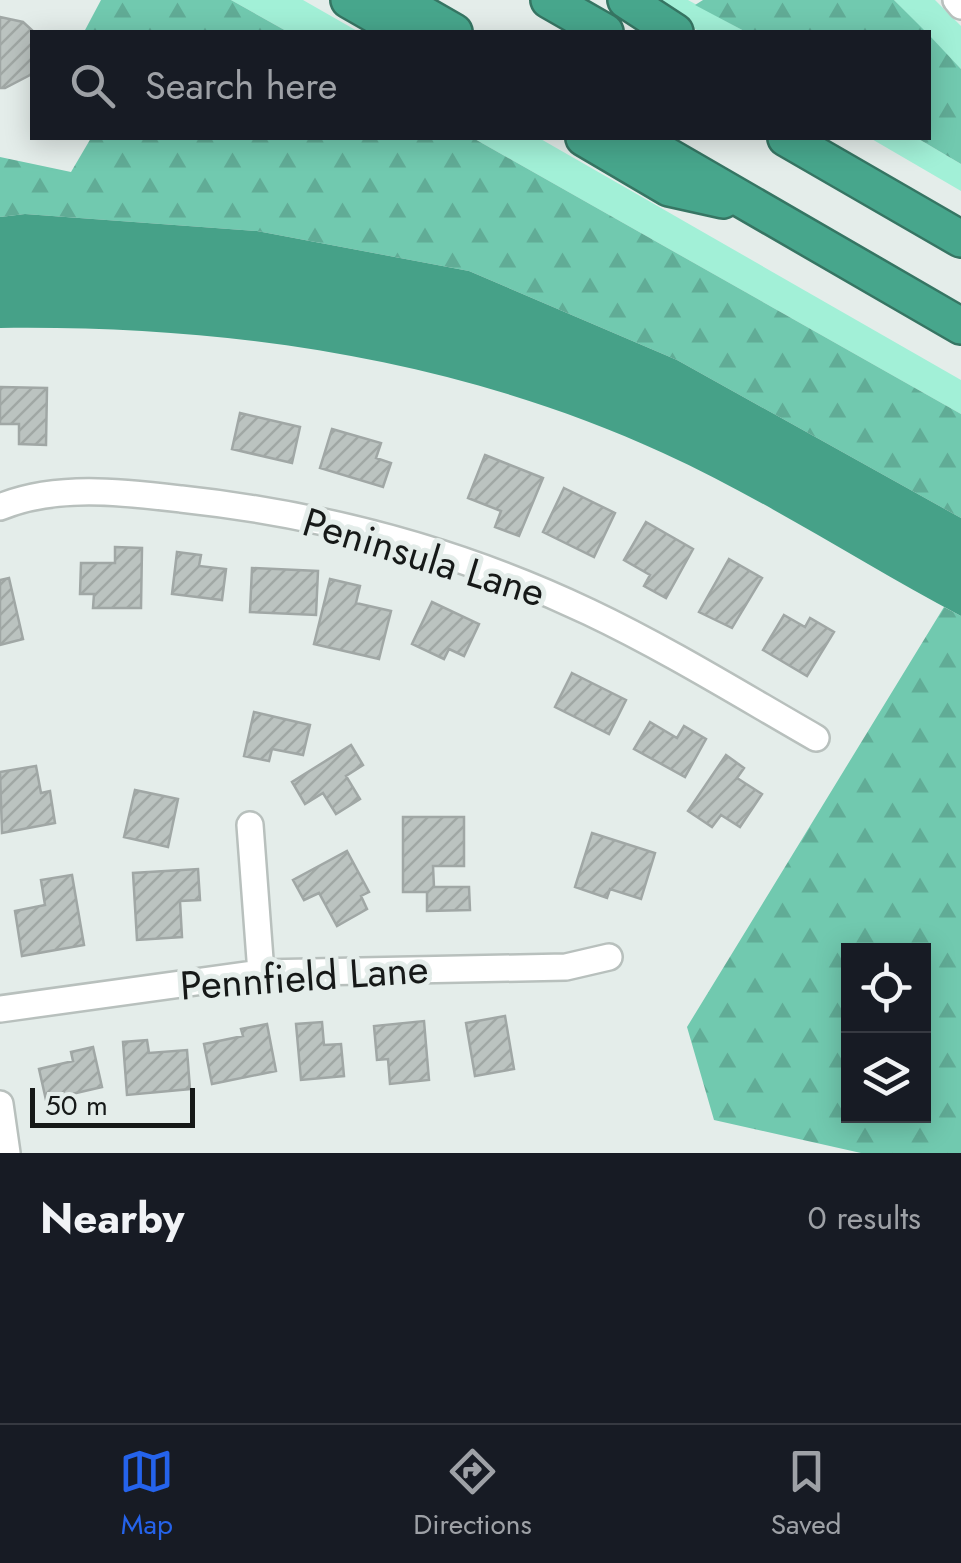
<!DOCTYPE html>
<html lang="en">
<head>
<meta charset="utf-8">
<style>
  :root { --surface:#171b24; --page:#20242c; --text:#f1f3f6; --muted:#9ea1a6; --line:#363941; --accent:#2563eb }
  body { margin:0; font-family:Jost,sans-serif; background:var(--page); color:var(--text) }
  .controls { position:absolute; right:30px; bottom:30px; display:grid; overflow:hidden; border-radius:0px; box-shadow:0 5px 25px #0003 }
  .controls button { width:90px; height:90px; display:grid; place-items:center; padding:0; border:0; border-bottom:2px solid var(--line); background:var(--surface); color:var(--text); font:50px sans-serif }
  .scale { position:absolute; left:30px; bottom:25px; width:165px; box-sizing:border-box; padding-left:10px; border:5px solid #161918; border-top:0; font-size:28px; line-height:35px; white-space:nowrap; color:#161918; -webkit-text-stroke:8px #e4edea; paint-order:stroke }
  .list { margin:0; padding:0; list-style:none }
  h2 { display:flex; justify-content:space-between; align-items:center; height:130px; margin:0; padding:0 40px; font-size:42px }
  h2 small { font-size:32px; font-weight:400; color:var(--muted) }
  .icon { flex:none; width:55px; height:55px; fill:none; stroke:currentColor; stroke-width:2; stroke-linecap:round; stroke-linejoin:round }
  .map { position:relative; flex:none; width:961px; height:1153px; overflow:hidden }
  .search { position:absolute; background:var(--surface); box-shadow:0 5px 25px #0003; left:30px; right:30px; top:30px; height:110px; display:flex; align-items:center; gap:25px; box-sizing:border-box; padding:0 35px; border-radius:0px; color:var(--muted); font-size:38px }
  .sheet { height:270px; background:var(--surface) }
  nav { display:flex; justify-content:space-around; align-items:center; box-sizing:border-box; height:140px; border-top:2px solid var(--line); background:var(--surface); font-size:28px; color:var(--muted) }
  nav a { display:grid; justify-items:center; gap:5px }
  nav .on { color:var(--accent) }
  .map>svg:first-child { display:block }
  .grass { fill:#a2f0d7 }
  .forest { fill:url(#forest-firs); fill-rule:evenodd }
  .water { fill:#46a188 }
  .building { fill:url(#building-hatch); stroke:#a0a7a5; stroke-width:2.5 }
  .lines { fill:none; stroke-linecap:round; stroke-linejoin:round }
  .minor-casing { stroke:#b8c0bd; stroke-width:30 }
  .highway-casing { stroke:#367563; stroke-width:40 }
  .minor { stroke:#fff; stroke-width:25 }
  .highway { stroke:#47a68c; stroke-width:35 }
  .labels { text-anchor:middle; stroke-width:10; stroke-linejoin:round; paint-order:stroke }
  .street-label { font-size:40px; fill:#161918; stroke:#e4edea }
</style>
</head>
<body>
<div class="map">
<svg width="961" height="1153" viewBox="0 0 961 1153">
  <defs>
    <pattern id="forest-firs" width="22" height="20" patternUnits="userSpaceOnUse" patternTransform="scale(2.5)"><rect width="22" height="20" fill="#71c9af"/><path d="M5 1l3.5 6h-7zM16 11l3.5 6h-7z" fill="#61ac96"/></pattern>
    <pattern id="building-hatch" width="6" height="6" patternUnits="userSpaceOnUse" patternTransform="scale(2.5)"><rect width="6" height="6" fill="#bbc3c0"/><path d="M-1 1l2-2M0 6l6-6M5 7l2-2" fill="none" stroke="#a0a7a4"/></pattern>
  </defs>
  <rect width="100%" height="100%" fill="#e4edea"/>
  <path class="grass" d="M231,0H303L359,32H288Z
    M649,0H688L746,32H700Z
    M894,0H935L961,26V69Z
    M473,138H539L961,380V414Z
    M870,138H917L961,164V191Z"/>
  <path class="forest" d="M101,0H231L288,32H84Z
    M703,0H894L926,32H746L695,5Z
    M929,35L961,69V164L917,138H928Z
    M91,138H473L961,414V518L677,360L469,271L257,231L25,214L0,217V157L71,172Z
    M944,607L961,616V1153H861L714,1120L687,1027ZM848,951H924V1116H848Z"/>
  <path class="water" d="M25,214L257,231L469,271L677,360L961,518V616C861,563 766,500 663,453C456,358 227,325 0,328V217Z"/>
  <path class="building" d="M0,17L23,22L34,32L32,74L5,88H0Z
    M0,387L47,388L46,445L19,444V424H0Z
    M240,413L300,427L292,463L232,449Z
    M332,429L381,443L376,458L391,463L383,487L320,468Z
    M485,455L543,478L519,536L495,527L501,511L468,498Z
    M564,488L615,513L594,557L543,532Z
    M646,522L693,549L666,598L644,586L650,575L624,560Z
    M115,547L142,548L141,608H93L94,594H80L81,563H115Z
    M177,552L201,555L199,566L226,569L222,600L172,594Z
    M729,559L762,578L732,628L699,612Z
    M252,568L318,571L316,615L250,612Z
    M9,578L23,639L0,645V580Z
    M330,579L360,586L356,603L391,611L379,659L314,644Z
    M432,602L479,624L464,656L449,649L444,659L412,644Z
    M784,615L805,627L810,618L834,632L807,676L763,650Z
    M572,673L626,700L609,734L555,707Z
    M254,712L310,725L303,755L272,749L269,761L244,756Z
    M650,722L677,738L684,726L706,739L685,777L634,749Z
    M351,745L363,765L346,776L360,799L336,814L323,793L305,804L292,782Z
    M726,755L744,768L737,778L762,794L740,827L721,815L712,827L688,811Z
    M36,766L41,793L50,791L55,823L2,833L0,772Z
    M135,790L178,799L168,847L124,837Z
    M403,817H464V866H433L434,887H469L470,910L427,911V892H403Z
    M592,833L655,853L641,899L610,889L607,898L575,887Z
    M347,851L369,892L361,896L367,909L337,926L319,893L304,900L293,880Z
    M198,869L200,900L180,901L182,937L137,940L133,873Z
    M72,875L84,945L22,956L15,911L45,905L41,880Z
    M505,1016L514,1069L475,1076L466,1023Z
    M424,1021L429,1080L390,1084L388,1059L377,1060L374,1026Z
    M322,1022L324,1045L341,1044L344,1076L301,1080L296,1024Z
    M267,1024L276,1071L212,1084L204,1044L243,1036L241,1029Z
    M147,1040L149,1053L187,1050L190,1089L127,1095L123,1042Z
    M93,1047L102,1087L46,1100L39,1069L73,1061L71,1052Z"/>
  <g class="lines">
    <g class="minor-casing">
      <path id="minor" d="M956,0L961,6
        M0,507C56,484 122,492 181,499C321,514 461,551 589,612C667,649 741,695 816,738
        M250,825L261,973
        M0,1009L261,973L566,967L609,957
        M0,1104L7,1153"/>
    </g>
    <g class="highway-casing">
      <path id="highway" d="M349,0L405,32
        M398,0L454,32
        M549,0L605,32
        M626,0L675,32
        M584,138L669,188L723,200
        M636,138L961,326
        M786,138L961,239"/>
    </g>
    <use href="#minor" class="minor"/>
    <use href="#highway" class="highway"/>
  </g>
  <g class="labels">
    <g class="street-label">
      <text transform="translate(424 557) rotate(17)" y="14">Peninsula Lane</text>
      <text transform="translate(304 977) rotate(-4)" y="14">Pennfield Lane</text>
    </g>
  </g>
</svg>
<div class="controls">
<button><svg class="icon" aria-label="locate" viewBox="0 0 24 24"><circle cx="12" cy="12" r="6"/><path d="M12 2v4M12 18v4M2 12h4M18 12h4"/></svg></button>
<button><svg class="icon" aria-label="layers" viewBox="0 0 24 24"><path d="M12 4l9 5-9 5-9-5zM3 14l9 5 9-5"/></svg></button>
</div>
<div class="scale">50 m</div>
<div class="search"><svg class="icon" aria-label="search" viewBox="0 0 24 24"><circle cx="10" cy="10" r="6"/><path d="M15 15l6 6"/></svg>Search here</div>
</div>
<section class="sheet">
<h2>Nearby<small>0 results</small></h2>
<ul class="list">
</ul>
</section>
<nav>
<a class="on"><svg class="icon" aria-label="map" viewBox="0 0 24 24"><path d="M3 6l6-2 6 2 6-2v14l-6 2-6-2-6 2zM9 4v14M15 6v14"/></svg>Map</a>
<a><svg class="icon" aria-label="directions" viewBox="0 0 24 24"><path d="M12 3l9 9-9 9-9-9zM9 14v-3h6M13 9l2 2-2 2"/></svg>Directions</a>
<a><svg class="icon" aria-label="saved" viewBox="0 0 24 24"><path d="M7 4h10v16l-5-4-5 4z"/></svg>Saved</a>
</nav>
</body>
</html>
